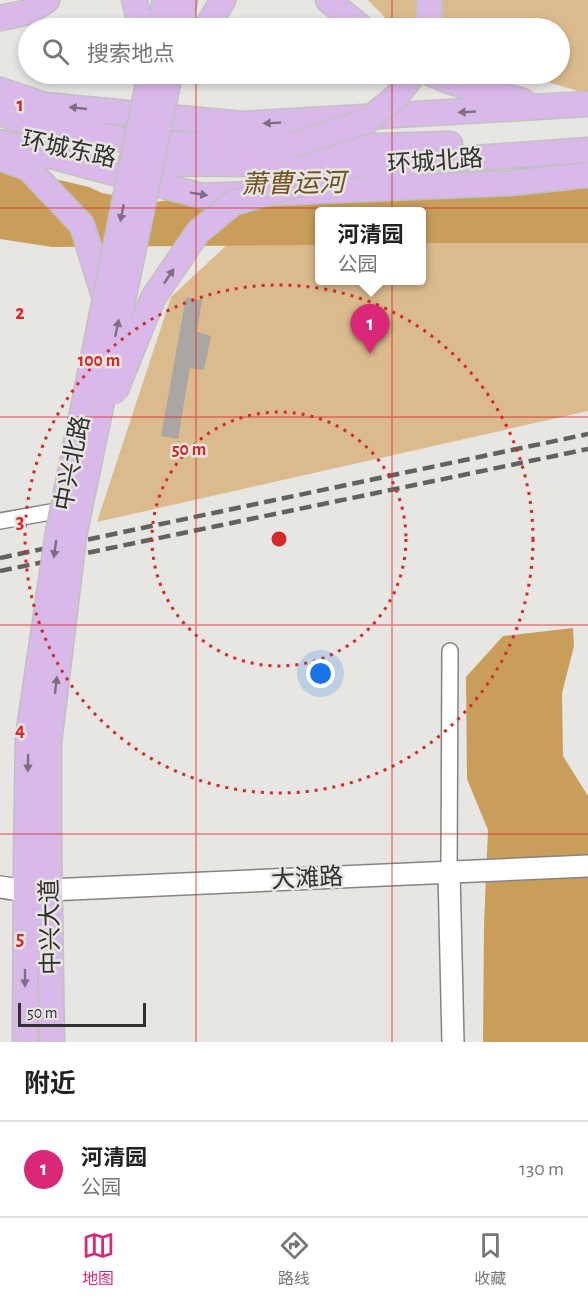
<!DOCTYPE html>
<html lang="zh">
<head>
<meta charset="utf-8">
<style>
  :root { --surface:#fff; --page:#f2f2f2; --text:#222; --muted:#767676; --line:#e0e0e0; --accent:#db2777 }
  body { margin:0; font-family:"Alegreya Sans","Noto Sans SC",sans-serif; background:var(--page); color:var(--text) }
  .scale { position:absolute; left:18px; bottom:15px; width:128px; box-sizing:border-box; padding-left:6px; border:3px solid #31302f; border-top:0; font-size:16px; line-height:21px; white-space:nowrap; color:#31302f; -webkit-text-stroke:4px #e8e6e3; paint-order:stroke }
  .you { position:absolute; left:321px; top:674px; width:21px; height:21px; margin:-15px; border:4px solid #fff; border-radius:50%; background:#1a73e8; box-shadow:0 0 0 9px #1a73e833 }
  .badge { display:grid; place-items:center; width:39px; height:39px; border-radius:50%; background:var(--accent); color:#fff; font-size:20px; font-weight:700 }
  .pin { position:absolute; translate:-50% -50px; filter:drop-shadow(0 2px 3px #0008) }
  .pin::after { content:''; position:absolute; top:32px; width:21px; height:18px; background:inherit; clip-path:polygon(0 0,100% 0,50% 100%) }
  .popup { position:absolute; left:315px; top:207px; width:111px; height:78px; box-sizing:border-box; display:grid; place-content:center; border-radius:6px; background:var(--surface); filter:drop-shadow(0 2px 4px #0005); font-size:20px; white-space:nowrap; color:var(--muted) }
  .popup b { font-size:22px; color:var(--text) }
  .popup::after { content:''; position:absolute; left:50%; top:100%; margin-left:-12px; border:12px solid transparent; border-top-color:var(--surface) }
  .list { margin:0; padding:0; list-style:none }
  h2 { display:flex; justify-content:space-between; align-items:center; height:78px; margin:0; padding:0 24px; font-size:26px }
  h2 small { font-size:20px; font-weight:400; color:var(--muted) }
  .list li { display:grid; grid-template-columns:39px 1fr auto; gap:18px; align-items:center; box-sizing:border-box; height:96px; padding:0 24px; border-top:2px solid var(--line) }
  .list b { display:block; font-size:22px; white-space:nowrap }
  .list p { margin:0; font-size:20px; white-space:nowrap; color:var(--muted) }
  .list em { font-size:20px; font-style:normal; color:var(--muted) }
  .icon { flex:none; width:33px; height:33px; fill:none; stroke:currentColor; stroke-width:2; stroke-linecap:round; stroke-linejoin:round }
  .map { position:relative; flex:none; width:588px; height:1042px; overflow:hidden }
  .search { position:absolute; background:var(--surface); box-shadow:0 3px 9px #0003; left:18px; right:18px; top:18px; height:66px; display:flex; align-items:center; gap:15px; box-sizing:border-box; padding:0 21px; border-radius:33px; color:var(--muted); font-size:22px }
  .sheet { height:174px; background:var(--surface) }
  nav { display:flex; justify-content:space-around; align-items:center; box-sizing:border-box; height:84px; border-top:2px solid var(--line); background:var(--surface); font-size:16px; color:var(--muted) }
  nav a { display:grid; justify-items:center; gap:3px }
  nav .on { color:var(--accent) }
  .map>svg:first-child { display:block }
  .green { fill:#dbbb8d }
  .water { fill:#c99e5b }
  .building { fill:#a9a6a4 }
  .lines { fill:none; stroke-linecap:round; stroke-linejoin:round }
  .street-casing { stroke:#868481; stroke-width:18 }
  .secondary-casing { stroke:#868481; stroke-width:24 }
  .primary-casing { stroke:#c1c1c1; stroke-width:27 }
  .street { stroke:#fff; stroke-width:15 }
  .secondary { stroke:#fff; stroke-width:21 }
  .primary { stroke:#d9b9e9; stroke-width:24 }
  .rail { stroke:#636261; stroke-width:4.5; stroke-dasharray:12 6; stroke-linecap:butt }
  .primary-bridge-casing { stroke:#c1c1c1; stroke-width:27; stroke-linecap:butt }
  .primary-bridge { stroke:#d9b9e9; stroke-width:24 }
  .oneway { fill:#7d6e83 }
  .grid { fill:none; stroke:#d62828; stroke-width:1.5; stroke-opacity:0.55 }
  .ring { fill:none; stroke:#d62828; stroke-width:3; stroke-dasharray:3 6 }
  .labels { text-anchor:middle; stroke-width:5; stroke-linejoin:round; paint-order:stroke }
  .street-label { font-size:24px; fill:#31302f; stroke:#e8e6e3 }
  .water-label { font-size:26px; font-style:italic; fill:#70511f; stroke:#e8e6e3 }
  .grid-label { font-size:20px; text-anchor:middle; font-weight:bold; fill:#d62828; stroke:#e8e6e3; stroke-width:5; stroke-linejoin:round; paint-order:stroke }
  .centre { fill:#d62828; stroke:#e8e6e3; stroke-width:3 }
  .ring-label { font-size:18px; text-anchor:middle; font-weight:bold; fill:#d62828; stroke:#e8e6e3; stroke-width:5; stroke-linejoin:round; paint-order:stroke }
</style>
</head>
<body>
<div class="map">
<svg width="588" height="1042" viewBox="0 0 588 1042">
  <rect width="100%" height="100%" fill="#e8e6e3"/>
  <path class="green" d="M368,0H588V94L521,74H560V28H395Z
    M588,222V411L97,522L171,297L242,231L319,229V280H421V226Z"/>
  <path class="water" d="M0,166L89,187L102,193L155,202L169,200L207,190L588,186V243H421V212H319V245L52,247L0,239Z
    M573,628L574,646L562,693L563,756L588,796V1042H483L484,925L488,830L467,779L466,677L503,636Z"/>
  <path class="building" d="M186,297L202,300L197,332L211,336L204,370L190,368L178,439L161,436Z"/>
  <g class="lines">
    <g class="street-casing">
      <path id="street" d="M0,521L62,510
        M449,872L450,651"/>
    </g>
    <g class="secondary-casing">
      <path id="secondary" d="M449,872L453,1042
        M0,887L26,891L588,866"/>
    </g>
    <g class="primary-casing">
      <path id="primary" d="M134,0L136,6L140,28
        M328,0L362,28
        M429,0L430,28
        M0,18L29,12L47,0
        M159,28L165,0
        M179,28L185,0
        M206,28L223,0
        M432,74L451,82L523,101
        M0,90L45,105L242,124L588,104
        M0,113L18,119L144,144L377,146L450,144
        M0,142L95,168L202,196L510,183L588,175
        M0,158L28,168L82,225L105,299
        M131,161L137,163L377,165L588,150
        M49,848L52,1042
        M25,1042L26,857"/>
    </g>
    <use href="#street" class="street"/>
    <use href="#secondary" class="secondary"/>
    <use href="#primary" class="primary"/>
    <path class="rail" d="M0,558L588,434
      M0,571L588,449"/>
    <g class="primary-bridge-casing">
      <path id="primary-bridge" d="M293,145L367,121L396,97L414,74
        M115,392L153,298L198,232L233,203L302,183
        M49,848V742L74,536L170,74
        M26,857L28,737L58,533L150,74"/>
    </g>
    <use href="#primary-bridge" class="primary-bridge"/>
  </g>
  <defs><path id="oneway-solid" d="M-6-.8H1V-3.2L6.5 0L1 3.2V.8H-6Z" transform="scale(1.5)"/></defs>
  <g class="oneway">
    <use href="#oneway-solid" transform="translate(78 108) rotate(-174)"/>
    <use href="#oneway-solid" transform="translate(467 112) rotate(177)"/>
    <use href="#oneway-solid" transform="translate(272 123) rotate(177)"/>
    <use href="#oneway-solid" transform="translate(199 194) rotate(9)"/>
    <use href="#oneway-solid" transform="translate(122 213) rotate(101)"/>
    <use href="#oneway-solid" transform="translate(169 276) rotate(-56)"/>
    <use href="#oneway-solid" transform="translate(117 328) rotate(-78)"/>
    <use href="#oneway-solid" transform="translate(55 549) rotate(98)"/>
    <use href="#oneway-solid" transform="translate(56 685) rotate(-83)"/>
    <use href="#oneway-solid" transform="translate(28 763) rotate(91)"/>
    <use href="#oneway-solid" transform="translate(25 978) rotate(90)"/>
  </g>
  <path class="grid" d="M196,0V28M392,0V28M196,74V1042M392,74V1042M0,208H588M0,417H588M0,625H588M0,834H588"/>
  <g class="ring">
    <circle cx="279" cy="539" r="127"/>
    <circle cx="279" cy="539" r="254"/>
  </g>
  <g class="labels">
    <g class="street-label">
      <text transform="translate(69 149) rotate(12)" y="8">环城东路</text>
      <text transform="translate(435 161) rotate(-4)" y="8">环城北路</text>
      <text transform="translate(72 463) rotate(-79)" y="8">中兴北路</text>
      <text transform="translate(307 878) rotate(-3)" y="8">大滩路</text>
      <text transform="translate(50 927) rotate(-91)" y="8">中兴大道</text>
    </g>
    <g class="water-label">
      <text transform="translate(293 183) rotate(-1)" y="9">萧曹运河</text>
    </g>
  </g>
  <g class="grid-label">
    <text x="20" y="111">1</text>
    <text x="20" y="319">2</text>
    <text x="20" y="528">3</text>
    <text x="20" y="736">4</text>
    <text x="20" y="945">5</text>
  </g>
  <circle cx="279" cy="539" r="9" class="centre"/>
  <g class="ring-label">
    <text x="99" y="366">100 m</text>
    <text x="189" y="455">50 m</text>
  </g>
</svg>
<div class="scale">50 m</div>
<div class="you"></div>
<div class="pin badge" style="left:370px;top:354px">1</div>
<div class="popup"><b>河清园</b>公园</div>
<div class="search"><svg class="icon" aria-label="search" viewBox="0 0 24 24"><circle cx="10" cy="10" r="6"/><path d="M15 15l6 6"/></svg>搜索地点</div>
</div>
<section class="sheet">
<h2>附近<small></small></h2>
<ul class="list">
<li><span class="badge">1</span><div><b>河清园</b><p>公园</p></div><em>130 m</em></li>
</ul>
</section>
<nav>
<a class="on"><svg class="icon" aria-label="map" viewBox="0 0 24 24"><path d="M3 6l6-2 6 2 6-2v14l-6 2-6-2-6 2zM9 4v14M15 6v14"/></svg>地图</a>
<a><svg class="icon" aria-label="directions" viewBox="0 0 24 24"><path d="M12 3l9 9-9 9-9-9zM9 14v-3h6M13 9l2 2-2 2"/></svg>路线</a>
<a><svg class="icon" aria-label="saved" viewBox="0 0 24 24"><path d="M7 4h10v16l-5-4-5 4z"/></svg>收藏</a>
</nav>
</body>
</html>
